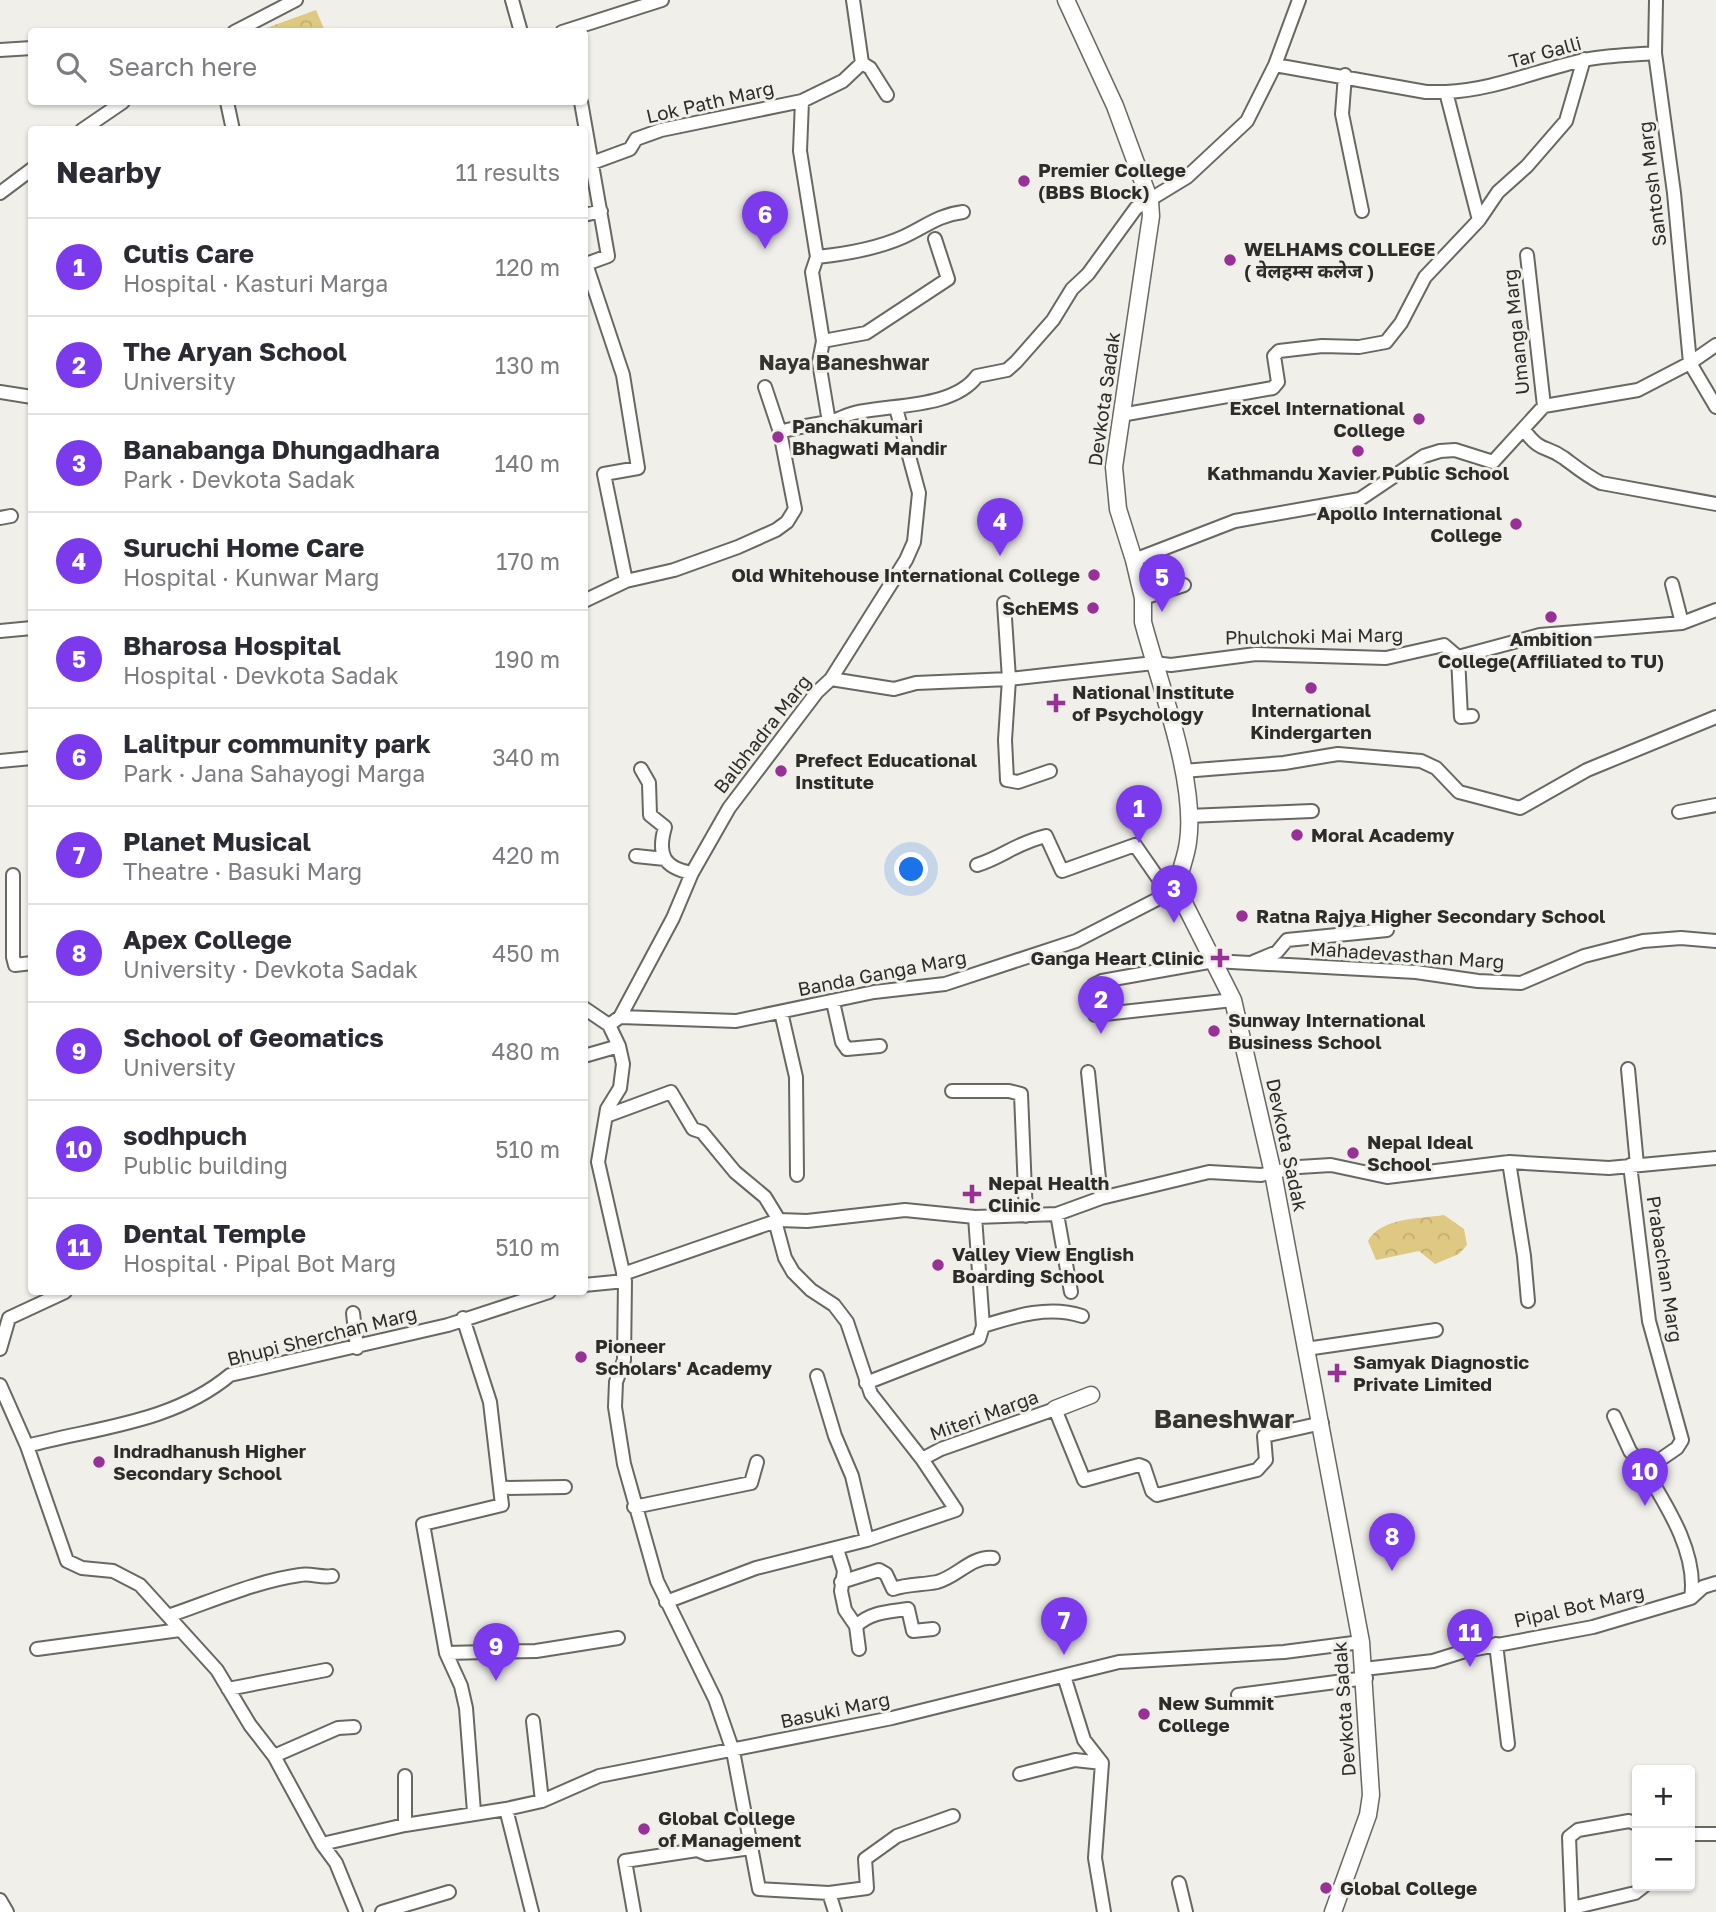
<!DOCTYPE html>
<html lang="en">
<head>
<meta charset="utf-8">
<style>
  :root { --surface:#fff; --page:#f2f2f3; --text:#2b2b33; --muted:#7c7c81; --line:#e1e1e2; --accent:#7c3aed }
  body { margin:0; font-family:"Golos Text","Noto Sans Devanagari",sans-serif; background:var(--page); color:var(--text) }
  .controls { position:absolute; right:21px; bottom:21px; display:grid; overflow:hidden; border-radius:7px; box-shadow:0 2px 5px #0004 }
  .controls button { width:63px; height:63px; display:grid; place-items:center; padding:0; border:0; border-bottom:2px solid var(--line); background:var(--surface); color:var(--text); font:35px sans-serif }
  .you { position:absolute; left:912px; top:870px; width:24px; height:24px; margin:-18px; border:5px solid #fff; border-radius:50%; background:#1a73e8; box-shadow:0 0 0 10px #1a73e833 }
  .badge { display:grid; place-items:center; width:46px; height:46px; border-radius:50%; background:var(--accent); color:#fff; font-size:23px; font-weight:700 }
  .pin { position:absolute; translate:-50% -58px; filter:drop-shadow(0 2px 4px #0008) }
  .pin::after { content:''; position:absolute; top:37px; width:24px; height:21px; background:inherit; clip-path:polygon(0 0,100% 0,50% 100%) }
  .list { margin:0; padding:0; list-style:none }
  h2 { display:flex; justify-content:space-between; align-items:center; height:91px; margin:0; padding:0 28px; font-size:30px }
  h2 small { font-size:23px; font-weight:400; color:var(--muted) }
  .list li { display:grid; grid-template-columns:46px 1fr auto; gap:21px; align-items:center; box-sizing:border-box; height:98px; padding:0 28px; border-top:2px solid var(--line) }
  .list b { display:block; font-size:26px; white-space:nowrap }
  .list p { margin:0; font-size:23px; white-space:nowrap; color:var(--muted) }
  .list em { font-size:23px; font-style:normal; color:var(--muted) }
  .icon { flex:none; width:38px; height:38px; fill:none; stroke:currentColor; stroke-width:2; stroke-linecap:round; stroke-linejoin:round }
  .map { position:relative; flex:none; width:1716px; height:1912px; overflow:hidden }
  .search { position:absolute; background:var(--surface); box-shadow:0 2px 5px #0004; left:28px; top:28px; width:560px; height:77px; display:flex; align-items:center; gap:18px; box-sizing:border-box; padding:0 24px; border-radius:7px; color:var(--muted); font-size:26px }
  .panel { position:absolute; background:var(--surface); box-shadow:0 2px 5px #0004; left:28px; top:126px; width:560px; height:1169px; border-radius:7px }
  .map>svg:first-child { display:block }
  .forest { fill:url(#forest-crowns) }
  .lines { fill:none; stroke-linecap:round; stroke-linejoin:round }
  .street-casing { stroke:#686762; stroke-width:16 }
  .secondary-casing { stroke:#686762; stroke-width:19 }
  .street { stroke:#fff; stroke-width:12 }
  .secondary { stroke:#fff; stroke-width:16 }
  .poi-dot { fill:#973196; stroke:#f1efea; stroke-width:2.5 }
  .labels { text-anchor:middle; stroke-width:6; stroke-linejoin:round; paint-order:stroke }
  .street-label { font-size:19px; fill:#2d2c2a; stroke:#f1efea }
  .poi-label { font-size:19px; font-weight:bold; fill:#2d2c2a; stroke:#f1efea; text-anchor:start }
  .neighbourhood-label { font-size:21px; font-weight:bold; fill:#353430; stroke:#f1efea }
  .district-label { font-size:26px; font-weight:bold; fill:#353430; stroke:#f1efea }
</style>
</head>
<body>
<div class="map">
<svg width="1716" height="1912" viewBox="0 0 1716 1912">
  <defs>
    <pattern id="forest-crowns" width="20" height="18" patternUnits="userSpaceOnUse" patternTransform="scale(1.75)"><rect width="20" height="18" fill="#dfc982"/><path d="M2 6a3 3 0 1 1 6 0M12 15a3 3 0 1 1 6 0" fill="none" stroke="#c0ad70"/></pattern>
  </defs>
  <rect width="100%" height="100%" fill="#f1efea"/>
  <path class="forest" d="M316,10L325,31H258Z
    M1444,1215L1464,1229L1467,1245L1459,1254L1435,1264L1419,1251L1376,1260L1368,1241C1381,1217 1420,1219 1444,1215Z"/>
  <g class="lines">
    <g class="street-casing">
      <path id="street" d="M512,0L521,32
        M1656,0L1655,53L1674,193L1690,363L1716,407
        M234,32L296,0
        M562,32L662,0
        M0,50L32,48
        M862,63L870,68L887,95
        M1345,75L1342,114L1362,211
        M1446,92C1494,90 1537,70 1584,60C1606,55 1632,55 1655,53
        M227,102L233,130
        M581,102L608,256L586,264L623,375L638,468L604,474L626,581
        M82,130L123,102
        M592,163L630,149L636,139L661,130L802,101
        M0,193L32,169
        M584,215L601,211
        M1479,220L1498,192L1527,166L1566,121L1584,59
        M1527,255L1544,406
        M817,257C846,254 876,249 903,237C925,227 938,215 963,212
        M823,341L866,333L948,279L935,239
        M765,387L780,432
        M0,392L32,397
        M1121,415L1273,388L1278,382L1274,356L1279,351L1322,346L1359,347L1386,342L1401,323L1425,277L1479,220L1446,92H1426L1275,65
        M829,422L819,362L823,341L812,272L817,257L800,151L802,101L843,81L862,63L853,0
        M1524,430C1542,454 1544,444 1564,458C1576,467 1587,476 1601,483L1716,504
        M0,518L11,516
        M1134,560L1235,521L1360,499L1424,456L1440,451L1455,450L1493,462L1544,406L1638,390L1690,363L1716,345
        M1672,584L1682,623
        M1143,598L1184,585
        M584,601L626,581L674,570L738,547L776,530L787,522L795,509L780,432C797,427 811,425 828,422C837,421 845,415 854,413C890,404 953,409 977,376L1007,370L1016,362L1053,320L1072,289L1088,274L1136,208L1187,177L1247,121L1275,65L1299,0
        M1004,603L1009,679L1005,740L1007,780L1018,782L1050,771
        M0,631L32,628
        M1458,657L1461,717L1472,716
        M831,679L894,689L916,683L1009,679L1154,663L1171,665L1256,654L1386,658L1444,645L1458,657L1540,635L1682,623L1716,610
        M0,761L32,758
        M641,769L649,783L650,815L665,827C657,855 664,868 692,873
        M1183,771L1284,763L1338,754L1421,761L1436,768L1459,792L1520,808L1587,770L1716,717
        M1679,812L1716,805
        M1188,816L1312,811
        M636,856L665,859
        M977,865C1003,857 1016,843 1046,836L1062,871L1135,845L1160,881L1177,889
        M13,875V957L15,965L32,963
        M1253,962L1277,952L1287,940L1387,930
        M1233,1000L1095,1015L1094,985L1102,981L1214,961L1416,972L1478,981L1521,983L1584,956L1643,941L1681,938L1716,941
        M833,1002L842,1042L847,1049L880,1046
        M584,1008L609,1025L619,1046L623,1064L620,1088L607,1109L598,1162L625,1281L624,1360L616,1382L615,1407L624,1464L657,1581L715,1699L733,1751L759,1889L829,1893L835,1912
        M781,1012L796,1077L797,1175
        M620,1017L736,1021L874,992L945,984L1076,941L1177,889
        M609,1025L620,1017L673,918L692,873L729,808L817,692L831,679L906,560L914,542L919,493L896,408
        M584,1056L619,1046
        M1628,1069L1637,1165
        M1088,1072L1101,1198
        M952,1091H1009L1021,1094L1026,1216
        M606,1116L671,1092L693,1129L702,1132L735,1172L765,1197L779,1220
        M1509,1162L1524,1256L1528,1301
        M1630,1165L1649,1321L1682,1440L1677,1448L1645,1470C1667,1506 1698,1554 1691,1598
        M1057,1214L1071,1292
        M623,1274L779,1220L807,1221L905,1210L975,1217L1057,1214L1101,1198L1209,1172L1261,1175L1299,1167L1331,1165L1387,1177L1509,1162L1609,1168L1716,1158
        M584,1285L625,1281
        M353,1313L357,1348
        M463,1318L490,1402L502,1505L423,1524L446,1653L461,1686L466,1708L474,1812
        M983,1326C1015,1316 1049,1305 1082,1316
        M0,1349L9,1318L65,1292
        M1306,1349L1436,1330
        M817,1376L835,1436L852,1476L867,1540
        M866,1383L979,1339L983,1326L975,1217
        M0,1385L27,1446L67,1561L82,1568L113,1571L140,1585L217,1670L250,1725L274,1756L322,1844L336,1863L356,1912
        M1614,1416L1630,1451L1645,1470
        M27,1446C98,1427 172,1423 230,1375L448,1325L549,1292
        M922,1459L941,1449L1055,1409L1084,1480L1139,1465L1144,1467L1152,1491L1157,1495L1257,1470L1266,1460L1264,1436L1322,1423
        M502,1488L565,1487
        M634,1507L751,1483L757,1462
        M837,1549L844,1571L841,1591L845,1610L856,1626L859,1649
        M841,1582L879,1570L886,1574L893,1589C908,1584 922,1585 937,1582C957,1577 971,1556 993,1558
        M666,1602L756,1568L867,1540L956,1510L922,1459L871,1394L847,1322L834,1305L811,1290L793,1272L785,1258L775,1221
        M168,1616C210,1602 256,1581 300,1575C311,1573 321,1578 332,1576
        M856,1626C871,1612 887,1612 908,1609L913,1631L933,1629
        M1496,1644L1508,1744
        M37,1649L180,1630
        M446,1653L536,1651L618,1638
        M1364,1669L1433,1661L1465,1651L1593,1627L1691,1598L1703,1587L1716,1583
        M1064,1676L1084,1740L1102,1763L1095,1858L1104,1912
        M228,1689L326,1670
        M1238,1695L1366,1678
        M533,1721L542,1801
        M274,1756L338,1728L354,1727
        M1020,1774L1075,1760L1102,1763
        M405,1776V1825
        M506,1809L532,1912
        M1690,1834H1716
        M322,1844L405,1825L506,1809L542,1801L599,1776L892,1718L1119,1662L1284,1652L1361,1642
        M1179,1883L1186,1912
        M829,1893L867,1888L865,1859L897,1836L953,1816
        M0,1900L7,1912
        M1572,1908L1635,1893L1644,1886
        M382,1912L449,1892
        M634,1912L625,1861L697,1850L707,1854L751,1848
        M1572,1912L1569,1837L1578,1830L1629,1821L1637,1824"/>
    </g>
    <g class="secondary-casing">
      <path id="secondary" d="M1066,0L1115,106L1150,201L1151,216L1114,467L1118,509L1134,560L1143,598V622C1159,683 1197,781 1188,842C1186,858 1179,872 1177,889L1233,1000L1273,1173L1361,1642L1371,1795L1368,1815L1333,1912
        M1055,1409L1091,1395"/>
    </g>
    <use href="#street" class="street"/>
    <use href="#secondary" class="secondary"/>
  </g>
  <g class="poi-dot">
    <circle cx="1024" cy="181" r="7"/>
    <circle cx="1230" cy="260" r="7"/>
    <circle cx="1419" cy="419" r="7"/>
    <circle cx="778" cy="437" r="7"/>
    <circle cx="1358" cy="451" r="7"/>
    <circle cx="1516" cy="524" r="7"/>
    <circle cx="1094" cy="575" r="7"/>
    <circle cx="1093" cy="608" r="7"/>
    <circle cx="1551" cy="617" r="7"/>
    <circle cx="1311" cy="688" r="7"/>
    <path d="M1052.5 692.5h7v7h7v7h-7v7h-7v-7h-7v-7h7z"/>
    <circle cx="781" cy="771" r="7"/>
    <circle cx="1297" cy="835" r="7"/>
    <circle cx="1242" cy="916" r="7"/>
    <path d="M1216.5 947.5h7v7h7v7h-7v7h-7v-7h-7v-7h7z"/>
    <circle cx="1214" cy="1031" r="7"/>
    <circle cx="1353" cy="1153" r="7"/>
    <path d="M968.5 1183.5h7v7h7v7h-7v7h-7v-7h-7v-7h7z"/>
    <circle cx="938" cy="1265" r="7"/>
    <circle cx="581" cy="1357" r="7"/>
    <path d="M1333.5 1362.5h7v7h7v7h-7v7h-7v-7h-7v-7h7z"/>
    <circle cx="99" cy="1462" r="7"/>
    <circle cx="1144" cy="1714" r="7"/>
    <circle cx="644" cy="1829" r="7"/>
    <circle cx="1326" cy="1888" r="7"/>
  </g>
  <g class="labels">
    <g class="street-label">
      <text transform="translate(1545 52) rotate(-15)" y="7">Tar Galli</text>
      <text transform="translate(710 102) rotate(-13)" y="7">Lok Path Marg</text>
      <text transform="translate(1652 184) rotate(-97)" y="7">Santosh Marg</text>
      <text transform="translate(1516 332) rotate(-96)" y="7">Umanga Marg</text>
      <text transform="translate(1104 399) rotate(-82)" y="7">Devkota Sadak</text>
      <text transform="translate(1314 636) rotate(-1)" y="7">Phulchoki Mai Marg</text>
      <text transform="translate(762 734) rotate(-52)" y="7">Balbhadra Marg</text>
      <text transform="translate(1407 955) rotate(4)" y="7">Mahadevasthan Marg</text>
      <text transform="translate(882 973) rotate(-11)" y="7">Banda Ganga Marg</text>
      <text transform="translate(1287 1145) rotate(78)" y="7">Devkota Sadak</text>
      <text transform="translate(1665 1269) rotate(81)" y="7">Prabachan Marg</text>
      <text transform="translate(322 1336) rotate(-14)" y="7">Bhupi Sherchan Marg</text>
      <text transform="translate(984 1415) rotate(-20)" y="7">Miteri Marga</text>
      <text transform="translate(1579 1606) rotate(-13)" y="7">Pipal Bot Marg</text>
      <text transform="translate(1344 1709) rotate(-94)" y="7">Devkota Sadak</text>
      <text transform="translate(835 1710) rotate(-12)" y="7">Basuki Marg</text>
    </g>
    <g class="poi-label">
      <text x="1038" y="177">Premier College<tspan x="1038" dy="22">(BBS Block)</tspan></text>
      <text x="1244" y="256">WELHAMS COLLEGE<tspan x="1244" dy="22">( वेलहम्स कलेज )</tspan></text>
      <text x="1405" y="415" text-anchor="end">Excel International<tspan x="1405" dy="22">College</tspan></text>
      <text x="792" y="433">Panchakumari<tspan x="792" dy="22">Bhagwati Mandir</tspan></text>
      <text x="1358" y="480" text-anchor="middle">Kathmandu Xavier Public School</text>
      <text x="1502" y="520" text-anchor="end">Apollo International<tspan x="1502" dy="22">College</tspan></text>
      <text x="1080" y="582" text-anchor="end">Old Whitehouse International College</text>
      <text x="1079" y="615" text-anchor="end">SchEMS</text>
      <text x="1551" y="646" text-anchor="middle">Ambition<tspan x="1551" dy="22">College(Affiliated to TU)</tspan></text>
      <text x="1072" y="699">National Institute<tspan x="1072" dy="22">of Psychology</tspan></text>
      <text x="1311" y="717" text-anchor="middle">International<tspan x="1311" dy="22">Kindergarten</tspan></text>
      <text x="795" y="767">Prefect Educational<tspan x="795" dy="22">Institute</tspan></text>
      <text x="1311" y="842">Moral Academy</text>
      <text x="1256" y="923">Ratna Rajya Higher Secondary School</text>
      <text x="1204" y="965" text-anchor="end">Ganga Heart Clinic</text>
      <text x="1228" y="1027">Sunway International<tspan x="1228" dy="22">Business School</tspan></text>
      <text x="1367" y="1149">Nepal Ideal<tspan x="1367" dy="22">School</tspan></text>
      <text x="988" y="1190">Nepal Health<tspan x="988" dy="22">Clinic</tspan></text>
      <text x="952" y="1261">Valley View English<tspan x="952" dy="22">Boarding School</tspan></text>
      <text x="595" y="1353">Pioneer<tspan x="595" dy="22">Scholars' Academy</tspan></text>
      <text x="1353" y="1369">Samyak Diagnostic<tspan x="1353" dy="22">Private Limited</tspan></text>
      <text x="113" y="1458">Indradhanush Higher<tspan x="113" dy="22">Secondary School</tspan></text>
      <text x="1158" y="1710">New Summit<tspan x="1158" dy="22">College</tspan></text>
      <text x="658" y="1825">Global College<tspan x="658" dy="22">of Management</tspan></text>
      <text x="1340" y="1895">Global College</text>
    </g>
    <g class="neighbourhood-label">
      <text x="844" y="370">Naya Baneshwar</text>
    </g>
    <g class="district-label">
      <text x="1224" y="1428">Baneshwar</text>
    </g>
  </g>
</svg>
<div class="controls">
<button>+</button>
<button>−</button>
</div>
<div class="you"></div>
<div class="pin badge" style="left:1139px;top:843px">1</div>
<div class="pin badge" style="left:1101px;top:1034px">2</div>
<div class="pin badge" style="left:1174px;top:923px">3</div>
<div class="pin badge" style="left:1000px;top:556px">4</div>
<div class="pin badge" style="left:1162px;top:612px">5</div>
<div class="pin badge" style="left:765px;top:249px">6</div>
<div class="pin badge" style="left:1064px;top:1655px">7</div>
<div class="pin badge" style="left:1392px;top:1571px">8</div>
<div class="pin badge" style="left:496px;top:1681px">9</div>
<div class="pin badge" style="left:1645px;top:1506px">10</div>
<div class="pin badge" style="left:1470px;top:1667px">11</div>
<div class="search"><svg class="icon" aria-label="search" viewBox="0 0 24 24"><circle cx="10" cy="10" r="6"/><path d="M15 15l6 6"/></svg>Search here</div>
<section class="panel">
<h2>Nearby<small>11 results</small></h2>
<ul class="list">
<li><span class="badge">1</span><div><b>Cutis Care</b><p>Hospital · Kasturi Marga</p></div><em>120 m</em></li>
<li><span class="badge">2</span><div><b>The Aryan School</b><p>University</p></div><em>130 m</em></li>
<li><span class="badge">3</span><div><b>Banabanga Dhungadhara</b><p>Park · Devkota Sadak</p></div><em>140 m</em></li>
<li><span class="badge">4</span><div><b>Suruchi Home Care</b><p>Hospital · Kunwar Marg</p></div><em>170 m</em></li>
<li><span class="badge">5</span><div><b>Bharosa Hospital</b><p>Hospital · Devkota Sadak</p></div><em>190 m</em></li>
<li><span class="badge">6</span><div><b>Lalitpur community park</b><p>Park · Jana Sahayogi Marga</p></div><em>340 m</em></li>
<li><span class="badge">7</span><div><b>Planet Musical</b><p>Theatre · Basuki Marg</p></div><em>420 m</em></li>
<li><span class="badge">8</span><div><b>Apex College</b><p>University · Devkota Sadak</p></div><em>450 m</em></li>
<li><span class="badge">9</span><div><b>School of Geomatics</b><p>University</p></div><em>480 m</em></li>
<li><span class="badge">10</span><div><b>sodhpuch</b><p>Public building</p></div><em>510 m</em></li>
<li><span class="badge">11</span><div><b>Dental Temple</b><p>Hospital · Pipal Bot Marg</p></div><em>510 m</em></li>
</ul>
</section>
</div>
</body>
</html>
